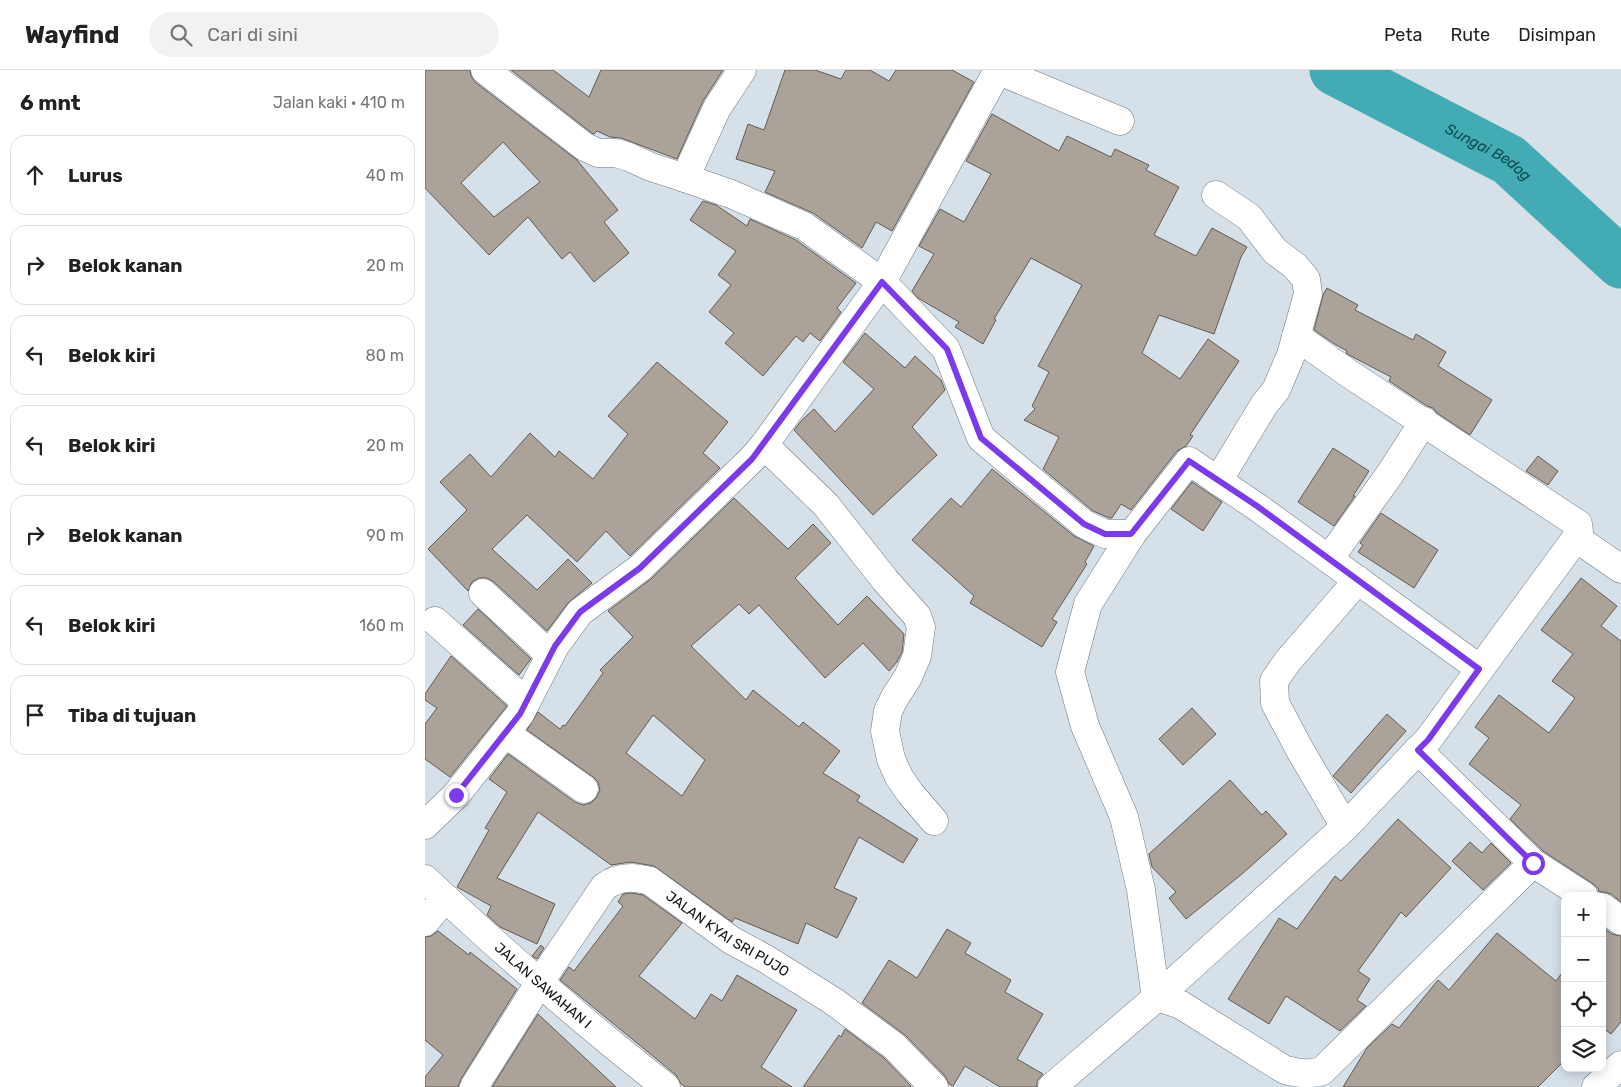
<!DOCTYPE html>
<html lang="id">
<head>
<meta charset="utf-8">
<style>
  :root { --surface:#fff; --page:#f2f2f2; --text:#222; --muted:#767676; --line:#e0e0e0 }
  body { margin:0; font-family:Rubik,sans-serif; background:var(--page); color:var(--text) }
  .controls { position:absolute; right:15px; bottom:15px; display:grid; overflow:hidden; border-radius:10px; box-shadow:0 2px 12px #0003 }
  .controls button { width:45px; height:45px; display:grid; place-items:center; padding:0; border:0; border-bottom:1px solid var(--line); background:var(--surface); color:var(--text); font:25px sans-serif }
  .stop { position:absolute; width:15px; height:15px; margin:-11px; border:4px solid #7c3aed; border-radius:50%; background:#fff }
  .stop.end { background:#7c3aed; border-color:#fff; box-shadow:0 1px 5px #0008 }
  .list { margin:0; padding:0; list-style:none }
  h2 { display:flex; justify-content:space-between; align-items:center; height:65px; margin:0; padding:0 20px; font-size:21px }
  h2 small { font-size:16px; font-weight:400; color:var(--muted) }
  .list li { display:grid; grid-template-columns:32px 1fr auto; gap:15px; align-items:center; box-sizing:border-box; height:80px; margin:0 10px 10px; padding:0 10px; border:1px solid var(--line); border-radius:15px }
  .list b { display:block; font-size:19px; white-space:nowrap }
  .list em { font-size:16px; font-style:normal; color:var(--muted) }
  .icon { flex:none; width:28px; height:28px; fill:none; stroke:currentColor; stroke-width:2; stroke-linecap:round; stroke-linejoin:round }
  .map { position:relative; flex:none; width:1196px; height:1017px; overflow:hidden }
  header { display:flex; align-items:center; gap:30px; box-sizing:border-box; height:70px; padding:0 25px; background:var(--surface); border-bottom:1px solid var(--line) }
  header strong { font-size:24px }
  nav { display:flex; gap:28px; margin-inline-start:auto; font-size:18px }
  .search { width:350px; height:45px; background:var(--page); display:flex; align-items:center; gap:12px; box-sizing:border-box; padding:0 18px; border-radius:28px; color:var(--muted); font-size:19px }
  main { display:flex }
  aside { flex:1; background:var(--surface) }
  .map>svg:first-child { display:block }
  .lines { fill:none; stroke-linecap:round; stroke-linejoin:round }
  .river { stroke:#43abb3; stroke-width:51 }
  .building { fill:#aba29a; stroke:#635a53; fill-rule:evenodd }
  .minor-casing { stroke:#707981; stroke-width:29 }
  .minor { stroke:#fff; stroke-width:28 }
  .route { stroke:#7c3aed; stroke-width:6 }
  .labels { text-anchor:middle; stroke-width:5; stroke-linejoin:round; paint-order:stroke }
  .street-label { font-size:14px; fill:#111518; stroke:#e3edf6 }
  .water-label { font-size:15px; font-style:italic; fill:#0c4b50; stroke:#e3edf6 }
</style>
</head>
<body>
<header>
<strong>Wayfind</strong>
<div class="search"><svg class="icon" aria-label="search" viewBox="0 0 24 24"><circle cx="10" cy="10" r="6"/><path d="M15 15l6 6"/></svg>Cari di sini</div>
<nav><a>Peta</a><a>Rute</a><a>Disimpan</a></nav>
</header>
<main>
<aside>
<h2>6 mnt<small>Jalan kaki · 410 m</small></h2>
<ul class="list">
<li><svg class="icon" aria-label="ahead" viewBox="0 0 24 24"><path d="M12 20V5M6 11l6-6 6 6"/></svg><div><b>Lurus</b></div><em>40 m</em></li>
<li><svg class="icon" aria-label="right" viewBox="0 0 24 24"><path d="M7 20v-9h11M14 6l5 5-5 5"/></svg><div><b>Belok kanan</b></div><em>20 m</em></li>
<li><svg class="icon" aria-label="left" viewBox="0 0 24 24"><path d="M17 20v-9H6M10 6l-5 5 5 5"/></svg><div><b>Belok kiri</b></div><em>80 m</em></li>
<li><svg class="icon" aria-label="left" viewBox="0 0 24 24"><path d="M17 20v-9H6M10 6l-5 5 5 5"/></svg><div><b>Belok kiri</b></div><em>20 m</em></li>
<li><svg class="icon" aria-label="right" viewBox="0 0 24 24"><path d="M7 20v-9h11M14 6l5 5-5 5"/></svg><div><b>Belok kanan</b></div><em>90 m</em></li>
<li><svg class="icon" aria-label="left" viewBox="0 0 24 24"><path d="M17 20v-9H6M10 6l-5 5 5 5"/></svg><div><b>Belok kiri</b></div><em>160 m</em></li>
<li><svg class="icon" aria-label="arrive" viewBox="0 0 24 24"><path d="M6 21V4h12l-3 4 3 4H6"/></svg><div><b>Tiba di tujuan</b></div></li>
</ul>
</aside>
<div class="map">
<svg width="1196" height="1017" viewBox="0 0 1196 1017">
  <rect width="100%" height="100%" fill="#d6e0e9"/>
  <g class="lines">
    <path class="river" id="s1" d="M910,0L1084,90L1196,193"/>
  </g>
  <path class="building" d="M0,0H45L46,6L50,12L152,90L193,140L179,152L204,183L169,212L145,182L137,189L103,147L64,185L0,118ZM78,72L115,112L69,147L36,113Z
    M86,0H128L164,27L176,0H298L278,31L252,89L196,68L185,67L172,61L169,64H168Z
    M360,0H390L416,9L421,0H445L464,11L471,0H527L549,12L467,161L451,152L437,178L388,143L340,122L350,101L311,89L323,54L339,60Z
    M567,44L634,81L642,66L686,87L690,79L724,95L721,100L754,117L729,165L771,186L787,158L822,177L816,187L789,264L734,245L717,283L755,309L783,269L814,291L765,365L768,366L761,376L752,381L706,440L696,434L687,448H684L668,441L618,399L634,367L599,350L610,339L607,336L624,302L613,296L657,215L606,188L569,249L571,250L558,274L530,257L534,252L493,228L487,221L509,184L494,176L515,139L539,152L566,104L541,91Z
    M278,131L291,135L322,156L325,149L371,170L431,213L412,238L416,242L395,271L385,263L378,272L371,266L338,306L300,273L309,263L284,242L306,215L293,205L311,181L265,150Z
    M902,218L933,235L930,240L988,270L991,264L1021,282L1013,296L1067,330L1045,365L1012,343L1008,338L1002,336L964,311L966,307L924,285L921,283L922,281L908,273L889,260L898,225Z
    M440,263L480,298L490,286L516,310L520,320L487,357L512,385L448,445L369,360L377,350L389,339L410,362L449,319L418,292Z
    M232,292L303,352L278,383L295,398L205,486L181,461L152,492L102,445L67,479L112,520L143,489L167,513L143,533L122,561L69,512L62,508H54L47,512L43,521L3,479L42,440L15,412L45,384L66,407L105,363L130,387L134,381L168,409L203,364L183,346Z
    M908,378L944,401L928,426H930L909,456L873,432Z
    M1113,386L1133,401L1123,415L1101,401Z
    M567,399L649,466L669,476L660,492L662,494L627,549L632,552L617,577L545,533L549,526L487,470L526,428L536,437Z
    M767,412L797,432L778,461L746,439Z
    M309,428L363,479L388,454L406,473L370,508L413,555L442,526L479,564L477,582L472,592L464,601L438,573L400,608L334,535L324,544L314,534L266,576L321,630L328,620L374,657L378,652L415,681L398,703L435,726L432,731L493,769L478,793L434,767L409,818L432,828L412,868L381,853L373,874L310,848L307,852L229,796L206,792L186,795L113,742L72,808L130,834L112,874L75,857L62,845L66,836L32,817L64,760L60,758L82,722L64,709L83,684L150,732L158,735L166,733L171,728L175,720L173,712L168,707L102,660L113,642L135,659L138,655L140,656L178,603L175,600L208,567L183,541L226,509ZM228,645L280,690L257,726L201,683Z
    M956,443L1013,480L989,518L933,482L938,475L935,473Z
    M1156,508L1192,536L1176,556L1196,571V832L1186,824L1179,822H1174L1173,818L1167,813L1118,781L1085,749L1096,735L1044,694L1064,668L1050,657L1074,625L1124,663L1150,628L1127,611L1148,584L1116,560Z
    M53,539L106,589L94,605L38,555Z
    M26,586L82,636L25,707L0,689V654L12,638L0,630V624Z
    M767,638L791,664L758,695L734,669Z
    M962,644L981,661L926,723L908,706Z
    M805,710L837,745L841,741L862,764L817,804L761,849L744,828L751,822L727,797L724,784Z
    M973,749L1026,798L981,847L976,842L933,901L945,909L932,930L941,936L915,961L861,926L844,954L803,929L854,848L872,859L910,806L916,811Z
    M1045,772L1057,783L1066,773L1086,793L1058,820L1027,791Z
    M206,823L218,825L257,853L214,906L270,949L286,924L297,931L312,905L372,940L336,997L367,1017H261L256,1014L251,1005L135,910L144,897L149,901L198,836L193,832L198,824Z
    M1177,857L1187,864L1196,866V952L1186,964L1177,957Z
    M522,859L546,873L540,883L586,910L580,922L618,944L592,989L618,1004L612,1011V1017H575L540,996L528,1016L524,1014L520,1006L480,965L437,933L464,890L492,908Z
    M13,861L44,885L45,882L92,919L36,1009L33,1017H0V1007L18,985L0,970V867L6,866Z
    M1072,863L1131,911L1140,899V990L1113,1017H918L942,978L967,954L974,958L1013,910L1024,920Z
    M116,875L119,878L112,889L107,886Z
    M113,944L191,1017H67Z
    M420,959L459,988L486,1016L485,1017H378L414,965L416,967Z"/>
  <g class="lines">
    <g class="minor-casing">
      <g id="minor">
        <path d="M60,0L160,77L173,83H191L204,87L226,97L260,108L306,124L379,156L457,212L521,279L556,368L659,454L680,464H707"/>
        <path d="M572,0L695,51"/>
        <path d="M260,108L292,38L317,0"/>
        <path d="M791,125L824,147L850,181L870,196L881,209L883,224L866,285L851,320L839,335L793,411"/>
        <path d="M871,266L923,303L1153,454L1154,462L1151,468L1003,670L993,680L1108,793L1159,826"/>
        <path d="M339,375L401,435L460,510L492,546L496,557L492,586L483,607L470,627L463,641L460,661L466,689L474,707L485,723L509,751"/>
        <path d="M1151,468L1196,499"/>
        <path d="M904,489L965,404L999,351"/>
        <path d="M58,523L125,585"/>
        <path d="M10,551L101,632"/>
        <path d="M80,663L159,719"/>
        <path d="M0,755L31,725L95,644L130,576L155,542L215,498L327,389L339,375L457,212L573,0"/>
        <path d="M920,757L875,680L850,633L849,611L862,592L933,510"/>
        <path id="s2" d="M0,809C77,881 157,952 241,1017"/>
        <path d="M1177,837L1196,851"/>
        <path d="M0,852L20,828"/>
        <path d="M731,928L716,820L699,747L660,656L645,602L663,534L707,464L764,391L832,437L1055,599"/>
        <path d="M731,928L920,757L993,680"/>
        <path id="s3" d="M49,1017L115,912L179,817C193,806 208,806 225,811L306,870L341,889L408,931L469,976L509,1017"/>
        <path d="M627,1017L731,928L742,930L756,935L860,1000C873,1003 884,1005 897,1001L1108,793"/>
        <path d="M1171,1017L1196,995"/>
      </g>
    </g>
    <use href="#minor" class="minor"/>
  </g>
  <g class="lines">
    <path class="route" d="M31,725L95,644L130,576L155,542L215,498L327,389L457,212L522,279L556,368L659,454L680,464H706L764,391L832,436L1054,599L1003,670L993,680L1108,793"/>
  </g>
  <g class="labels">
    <g class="street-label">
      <text dy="5" stroke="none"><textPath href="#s3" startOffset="381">JALAN KYAI SRI PUJO</textPath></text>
      <text dy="5" stroke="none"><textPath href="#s2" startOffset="159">JALAN SAWAHAN I</textPath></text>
    </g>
    <g class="water-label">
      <text dy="5" stroke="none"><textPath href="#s1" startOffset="174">Sungai Bedog</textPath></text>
    </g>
  </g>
</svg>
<div class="controls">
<button>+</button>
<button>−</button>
<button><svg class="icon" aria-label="locate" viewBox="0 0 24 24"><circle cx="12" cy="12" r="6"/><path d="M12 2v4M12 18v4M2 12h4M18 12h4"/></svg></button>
<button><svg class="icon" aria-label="layers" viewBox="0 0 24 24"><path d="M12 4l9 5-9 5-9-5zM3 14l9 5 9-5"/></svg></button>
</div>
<div class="stop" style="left:1108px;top:793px"></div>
<div class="stop end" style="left:31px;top:725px"></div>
</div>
</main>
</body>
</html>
